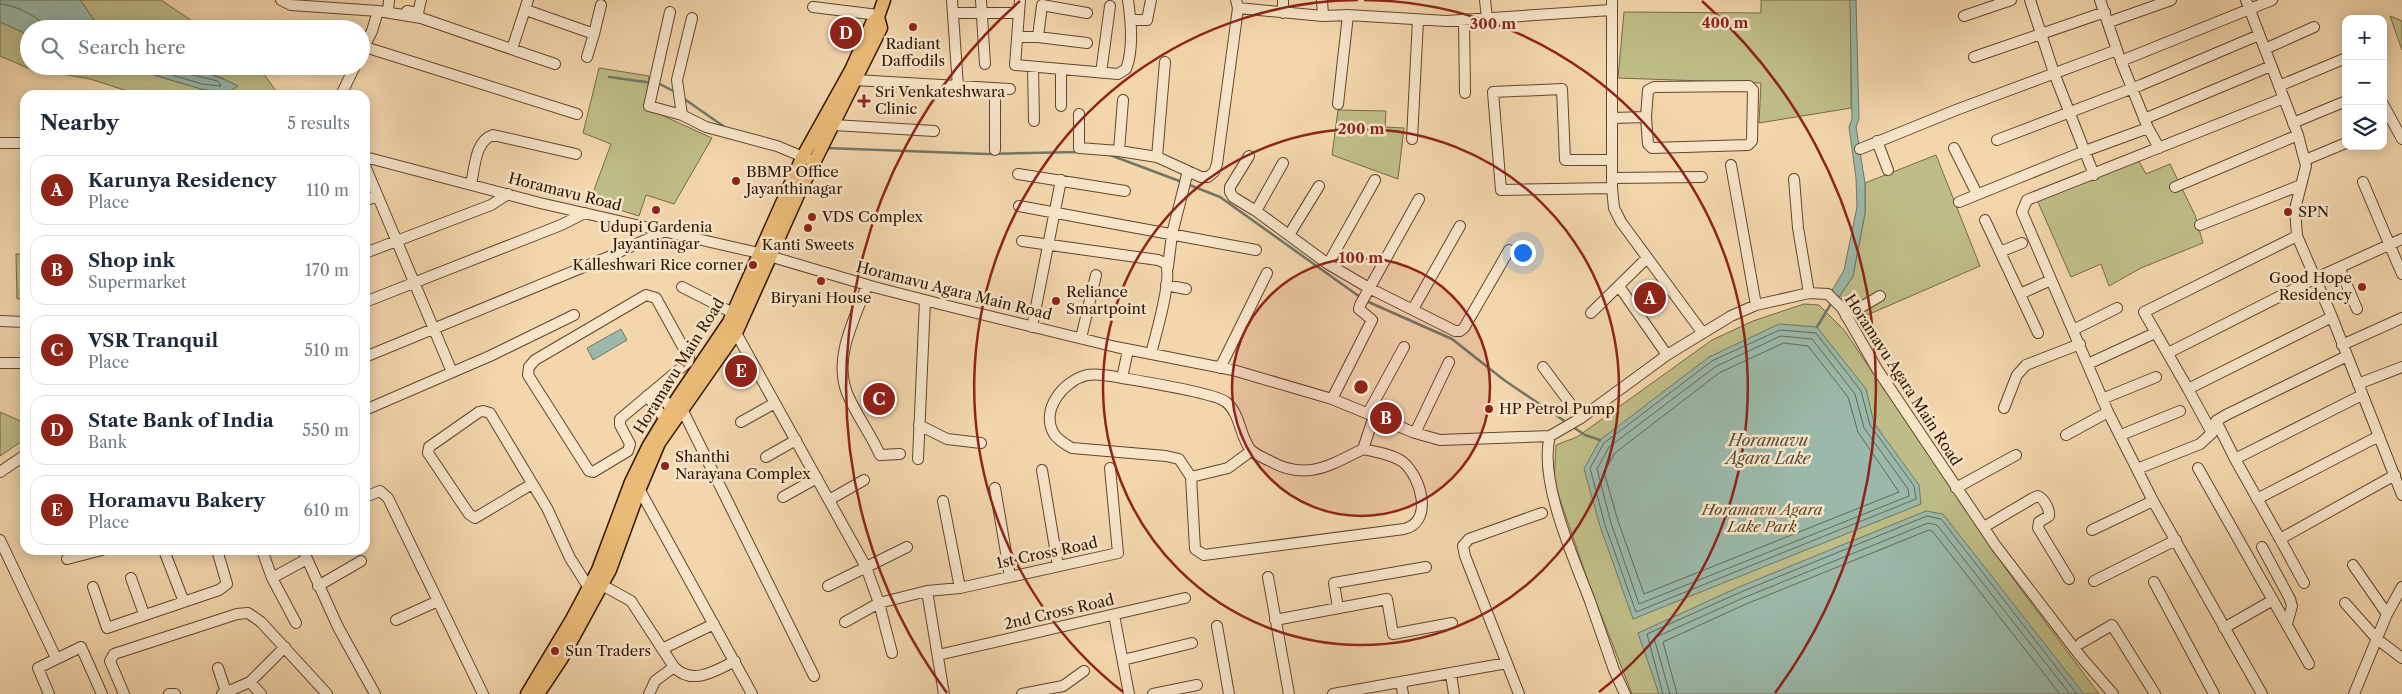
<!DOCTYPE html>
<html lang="en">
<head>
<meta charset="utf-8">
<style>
  :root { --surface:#fff; --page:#f6f6f7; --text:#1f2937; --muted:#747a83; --line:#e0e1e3; --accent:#8f2418 }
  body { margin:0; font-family:"Libre Caslon Text",serif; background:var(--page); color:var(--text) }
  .controls { position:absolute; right:15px; top:15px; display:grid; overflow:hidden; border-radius:10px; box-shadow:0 2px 12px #0003 }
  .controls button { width:45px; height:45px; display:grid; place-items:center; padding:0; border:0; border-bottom:1px solid var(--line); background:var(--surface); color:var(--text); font:25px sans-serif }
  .you { position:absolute; left:1522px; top:252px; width:18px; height:18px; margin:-12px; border:4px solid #fff; border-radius:50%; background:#1a73e8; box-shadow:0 0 0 8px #1a73e833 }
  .badge { display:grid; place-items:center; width:32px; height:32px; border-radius:50%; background:var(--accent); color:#fff; font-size:16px; font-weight:700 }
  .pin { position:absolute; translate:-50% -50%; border:2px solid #fff; box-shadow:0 1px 5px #0006 }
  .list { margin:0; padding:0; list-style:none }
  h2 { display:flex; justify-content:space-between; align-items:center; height:65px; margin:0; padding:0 20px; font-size:21px }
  h2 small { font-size:16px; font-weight:400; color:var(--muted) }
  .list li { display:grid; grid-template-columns:32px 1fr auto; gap:15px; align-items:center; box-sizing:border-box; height:70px; margin:0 10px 10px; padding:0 10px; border:1px solid var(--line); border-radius:15px }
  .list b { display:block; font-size:19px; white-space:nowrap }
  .list p { margin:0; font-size:16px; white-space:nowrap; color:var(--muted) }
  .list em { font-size:16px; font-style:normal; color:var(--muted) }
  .icon { flex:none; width:28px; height:28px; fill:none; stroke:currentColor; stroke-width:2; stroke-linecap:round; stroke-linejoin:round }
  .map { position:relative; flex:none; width:2402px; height:694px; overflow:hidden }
  .search { position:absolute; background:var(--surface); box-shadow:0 2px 12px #0003; left:20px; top:20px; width:350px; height:55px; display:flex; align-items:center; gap:12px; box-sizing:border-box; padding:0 18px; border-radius:28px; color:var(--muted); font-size:19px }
  .panel { position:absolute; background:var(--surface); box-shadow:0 2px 12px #0003; left:20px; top:90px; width:350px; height:465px; border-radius:15px }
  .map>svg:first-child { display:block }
  .green { fill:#bfbd87; stroke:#786944 }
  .water { fill:#9bb9aa; stroke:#717766 }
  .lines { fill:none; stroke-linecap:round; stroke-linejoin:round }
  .shore { stroke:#666755; stroke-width:1 }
  .stream { stroke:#717766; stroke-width:2.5 }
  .minor-casing { stroke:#62452b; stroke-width:12 }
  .major-casing { stroke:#311500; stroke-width:15 }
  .minor { stroke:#f7e4c9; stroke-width:10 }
  .major { stroke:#eabb76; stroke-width:12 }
  .ring { fill:none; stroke:#8f2418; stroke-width:2.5 }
  .poi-dot { fill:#8f2418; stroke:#f7e4c9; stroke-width:2 }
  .labels { text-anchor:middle; stroke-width:5; stroke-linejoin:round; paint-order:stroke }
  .poi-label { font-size:15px; fill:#311500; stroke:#f7e4c9; text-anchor:start }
  .street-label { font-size:15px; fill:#311500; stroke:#f7e4c9 }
  .park-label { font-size:15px; font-style:italic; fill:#5c4728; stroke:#f7e4c9 }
  .water-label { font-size:16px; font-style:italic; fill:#564e3c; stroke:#f7e4c9 }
  .centre { fill:#8f2418; stroke:#f7e4c9; stroke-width:2.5 }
  .ring-label { font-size:15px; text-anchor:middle; font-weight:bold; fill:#8f2418; stroke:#f7e4c9; stroke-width:5; stroke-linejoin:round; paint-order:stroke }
</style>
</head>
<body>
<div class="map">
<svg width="2402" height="694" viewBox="0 0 2402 694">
  <rect width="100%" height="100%" fill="#f3d6ac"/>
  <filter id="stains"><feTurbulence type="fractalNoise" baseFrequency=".004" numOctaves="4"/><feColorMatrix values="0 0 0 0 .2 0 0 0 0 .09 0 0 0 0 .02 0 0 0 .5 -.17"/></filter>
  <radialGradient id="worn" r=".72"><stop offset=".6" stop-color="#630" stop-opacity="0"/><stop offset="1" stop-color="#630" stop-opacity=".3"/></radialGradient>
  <path class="green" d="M80,0H161L204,29H106L94,20Z
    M1761,0H1851V108L1759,123L1761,83L1618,78L1624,12L1761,13Z
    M2390,16L2402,21V50Z
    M0,22L29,35V66H124L201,89L227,93L237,86L220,77L176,66H258L279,95H140L90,79L28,68L0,56Z
    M599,68L649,76L646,108L712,138L674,204L646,195L639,216L590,201L611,144L583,133Z
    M1338,110L1386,111L1385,127L1404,128L1398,179L1332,155Z
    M1936,155L1980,266L1865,316L1839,297L1853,276L1865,213V183Z
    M2137,158L2146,174L2170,164L2195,215L2203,243L2141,268L2109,286L2101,264L2071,277L2037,200Z
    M16,254H25V299H17Z
    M1804,304L1819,305L1844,330L2011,576L2099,694H1632L1589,584L1554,482L1556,445L1577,437L1712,340L1753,321Z
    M0,412L25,423V439L0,456Z"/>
  <path class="water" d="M0,0H80L94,20L106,29H29V35L0,22Z
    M1850,0H1856L1859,119L1856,127L1865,183V213L1853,276L1839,297L1831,292L1844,270L1857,207L1856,178L1849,127L1852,119Z
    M124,66C166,66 200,66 238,86L227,93L201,89Z
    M1779,324L1817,327L1866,389L1874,423L1919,485L1921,504L1633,619L1600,526L1584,469L1600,440L1709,357Z
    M621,329L627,340L593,360L587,348Z
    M1926,511L1943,514L2084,694H1659L1638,633L1739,587Z"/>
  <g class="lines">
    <path class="shore" d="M0,4C14,5 40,16 46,29
      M142,66L202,84L221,86L218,81L184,73L181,66
      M1780,330L1816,333L1861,391L1870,425L1914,486L1916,499L1636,612L1605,525L1590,468L1604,443L1712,361Z
      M1781,336L1812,339L1855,394L1864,428L1908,489L1909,496L1639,604L1611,523L1597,469L1609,447L1715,367Z
      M1784,343L1808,346L1848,397L1858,432L1899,492L1644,594L1618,521L1604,472L1615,453L1719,373Z
      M1663,694L1647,634L1741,592L1927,516L1941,519L2077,694
      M1670,694L1654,638L1743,598L1928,523L1937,525L2070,694
      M1677,694L1663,642L1746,604L1929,530L1933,532L2060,694"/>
    <path class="stream" d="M609,77L653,83
      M658,83L675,92
      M683,98L726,128
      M826,148L987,154L1078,152
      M1110,155L1182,182
      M1187,184L1220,197L1360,297
      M1364,300L1452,339L1504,380L1566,422
      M1817,327L1832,302
      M1573,427L1585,435L1600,440"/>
    <g class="minor-casing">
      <path id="minor" d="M281,0L291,5L378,11L421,18L555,64
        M952,0L958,87
        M981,0L985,64
        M1020,0L1015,65L1118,74L1126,69C1134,49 1131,21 1128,0
        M1236,0L1238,8L1323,16L1348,15L1446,21L1611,10
        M1283,0V13
        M1322,0L1323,16
        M1485,0L1487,18
        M1612,0V188L1614,208L1621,222L1702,332
        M2030,0L2054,73L2094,175
        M2100,0L2119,56
        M2246,0L2298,135L2306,166L2295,209L2297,236L2332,317L2402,495
        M813,7L878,15
        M526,10L594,34L601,5
        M407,11L418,13L421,0
        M388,12L389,0
        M670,12L649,106L682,115
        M954,13H1019
        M1964,16L2011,0
        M692,18L677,80L682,115L706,127L777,146L808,159
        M1131,20H1147L1151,0
        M1464,21L1465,93
        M2109,22L2171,0
        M1017,37H1038
        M1087,43L1038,37L1042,5L1087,13
        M365,47L577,114
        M512,49L528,0
        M2265,49L2314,27
        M361,53L372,31L378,11
        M587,57L594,34
        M1974,57L2105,12
        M1033,67L1034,121
        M1101,73L1110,6
        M855,80L1010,89
        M2279,86L2346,58
        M341,95L355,66
        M1338,104L1348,15
        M2383,104L2402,139
        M1061,106V70
        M1079,114V148L1119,151L1157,157L1201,177H1208L1214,172L1217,164L1238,8
        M1613,118L1646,117L1648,90L1654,87L1749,86L1753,90L1752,141L1748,145L1652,148L1648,144L1646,117
        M2144,119L2271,66
        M2293,123L2346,101
        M834,125L934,131
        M1412,139L1418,20
        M1997,140L2141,85L2259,35
        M1877,141L1888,170
        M0,143H25
        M1954,148L1977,194
        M2159,148L2148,128L2121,61L2272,0
        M1860,149L1956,110L2117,50
        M995,150V89
        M1119,151L1123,100
        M1249,156L1230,187V192L1233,197L1256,211L1328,264L1369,288L1455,331H1460L1464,328L1509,250
        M365,157L540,203L759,253L874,287L948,306L1116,347L1233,370L1332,399L1415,433L1440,440L1550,436L1581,418L1667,355L1731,316L1756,305L1809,293L1828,294L1842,308L1877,369L1996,546L2081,657L2113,694
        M1157,157L1165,62
        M2305,160L2346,143
        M1731,165L1756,305
        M365,166L452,372
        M1018,174L1125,191
        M1612,178L1702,177
        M1794,179L1798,228L1809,293
        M2363,182L2402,274
        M471,184C475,167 475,141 493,135L576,154
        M2175,187L2298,135
        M1612,188L1501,190L1493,92L1562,89L1565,160H1612
        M365,201L376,196
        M1959,202L2085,151L2148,128
        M1019,206L1256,250
        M1256,211L1283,163
        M1985,220L2000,252
        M2200,225L2301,185
        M1289,235L1319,186
        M2297,236L2144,312L2188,389L2332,317
        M1022,241L1158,260L1165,263C1174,276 1155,336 1151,354
        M2022,243L2000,252L2038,333
        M365,253L491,205L508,194
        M1328,264L1375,180
        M1168,267L1172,234L1188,171
        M2340,269L2357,309
        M867,285C855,319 833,357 847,393C856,415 871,434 880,455L900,454
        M1166,285L1186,289
        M682,287L733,313
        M1621,289L1667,355
        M2020,294L2051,280
        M646,295L656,298L689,358L688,362L620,419V425L630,444L628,451L593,472L589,471L528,375L529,367L535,360Z
        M365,302L561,225L585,213
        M1413,309L1460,226
        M1591,313L1647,258
        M1846,316L1880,296
        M0,321L25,322
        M1032,327L1061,180
        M2073,330L2117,308
        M736,333L866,567L879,603L927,591L944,694
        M1081,338L1096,275
        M2342,345L2402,318
        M1128,350L1122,378C1111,376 1099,373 1087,375C1063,381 1040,410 1054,434C1059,441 1065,444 1072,448L1166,456L1179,459L1191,477L1195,549L1204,555L1404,529C1434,522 1421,477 1403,462C1392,454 1376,452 1363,449L1374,416
        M2168,353L2316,278L2402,239
        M365,357L608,257L665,231
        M0,363H25
        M2088,364L2155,333
        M1543,367L1581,418
        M1220,368L1267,273
        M1122,378C1140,381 1215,393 1226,402C1240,413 1240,436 1250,449C1254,454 1264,458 1270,461C1306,481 1329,466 1363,449
        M2358,384L2402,367
        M2188,389L2212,433
        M656,390L671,408
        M2362,395L2235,459L2280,539L2395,475
        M647,396L665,419
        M1332,399L1372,320L1359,309L1360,305L1419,199
        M2102,399L2156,377
        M2004,408L2017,375L2026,365L2080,344
        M682,409L814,676
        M365,410L490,356L574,315
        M1368,413L1404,347
        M2216,421L2235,459
        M741,422L775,403
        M919,425L947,439L981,443
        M1415,433L1449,362
        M2066,435L2108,412
        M2121,435L2180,411
        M1550,436C1538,480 1574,559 1590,601C1598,624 1606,647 1614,670L1625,694
        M766,457L796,440
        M918,459L925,301
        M2198,468L2309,664
        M2137,469L2200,444L2212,433L2216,421L2226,415L2347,356
        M1042,470L1058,566
        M0,472L25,455
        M1191,477L1228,468L1251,451
        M532,484L475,518L469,514L428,453L429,447L479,412L483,411L490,413L547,508L570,558L589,588L602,585L631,601L674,667C692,686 715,671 735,661
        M637,485L752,694
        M995,488L1010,576
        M1956,488L2016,455
        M365,497L380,491L388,498L483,694
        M783,497L817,478
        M2257,499L2379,436
        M829,500L864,480
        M943,501L960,588
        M1984,527L2033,498L2038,496C2044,499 2050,509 2049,516L2039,522L2038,528L2069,579
        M2092,530L2153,501
        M2280,539L2304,583
        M0,540L56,658
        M2262,547L2290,599L2292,606L2287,624
        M262,550L272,578L296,623
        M303,550L338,627L375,694
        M165,553L184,602
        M67,559L102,550
        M2353,565L2387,614
        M1268,577L1289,694
        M131,578L144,614
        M272,578L307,559
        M2094,581L2176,540
        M2154,582L2214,694
        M318,586L361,561
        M828,586L907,547
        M93,587L107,628L219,590L227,584L217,550
        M927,591L960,588L1118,553L1110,468
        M2345,603L2377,639L2402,658
        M1338,608L1334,583L1426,567
        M1114,615L1129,694
        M396,620L438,601
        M1275,620L1387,599L1393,634L1452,623
        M845,622L879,603L892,653
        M1217,626L1229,694
        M2224,628L2273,600
        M2081,643L2112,625L2155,694
        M662,649L714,624
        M938,655L1185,598
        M1123,660L1192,643
        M218,668L226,692
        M1451,674L1454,694
        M250,682L261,694
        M1401,683L1403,694
        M49,694L38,668L81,647L102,694
        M124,694L110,661L114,654L237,614L248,613L261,622L327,694
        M169,694H175
        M222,694L250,682L285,647
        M649,694L655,681L674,667
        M1022,694L1063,686L1084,671
        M1153,694L1197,685
        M1333,694L1507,663
        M1519,694L1465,556L1463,546L1469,539L1542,513
        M2262,694L2153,501L2108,412L2022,212L2027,200L2284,98
        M2354,694L2387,614L2402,587"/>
    </g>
    <g class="major-casing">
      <path id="major" d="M527,694L572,619L598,570L631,482L648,447L677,399L729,322L802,158L851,70L872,23L878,17L884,0
        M538,694L562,658L610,570L640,488L659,443L736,333L798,195L881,28L878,17"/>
    </g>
    <use href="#minor" class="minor"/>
    <use href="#major" class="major"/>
  </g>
  <circle cx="1361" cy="387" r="129" fill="#8f2418" fill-opacity=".12"/>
  <g class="ring">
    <circle cx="1361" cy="387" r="129"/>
    <circle cx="1361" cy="387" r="258"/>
    <path d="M1123 692A387 387 0 0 1 1358 0M1364 0A387 387 0 0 1 1599 692"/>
    <path d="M947 693A515 515 0 0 1 1020 1M1702 1A515 515 0 0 1 1775 693"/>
  </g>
  <g class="poi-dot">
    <circle cx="913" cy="27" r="5"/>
    <path d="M861.5 93.5h5v5h5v5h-5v5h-5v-5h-5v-5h5z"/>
    <circle cx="736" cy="181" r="5"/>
    <circle cx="656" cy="210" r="5"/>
    <circle cx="2288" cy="212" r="5"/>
    <circle cx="812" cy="217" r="5"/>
    <circle cx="808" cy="228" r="5"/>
    <circle cx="753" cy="265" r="5"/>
    <circle cx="821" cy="281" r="5"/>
    <circle cx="2362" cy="287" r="5"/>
    <circle cx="1056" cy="301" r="5"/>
    <circle cx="1489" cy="409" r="5"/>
    <circle cx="665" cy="466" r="5"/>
    <circle cx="555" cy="651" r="5"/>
  </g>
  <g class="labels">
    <g class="poi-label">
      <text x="913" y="49" text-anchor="middle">Radiant<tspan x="913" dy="17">Daffodils</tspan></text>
      <text x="875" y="97">Sri Venkateshwara<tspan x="875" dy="17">Clinic</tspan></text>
      <text x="746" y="177">BBMP Office<tspan x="746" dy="17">Jayanthinagar</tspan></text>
      <text x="2298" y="217">SPN</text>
      <text x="822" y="222">VDS Complex</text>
      <text x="656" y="232" text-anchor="middle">Udupi Gardenia<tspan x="656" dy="17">Jayantinagar</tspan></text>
      <text x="808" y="250" text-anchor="middle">Kanti Sweets</text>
      <text x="743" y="270" text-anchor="end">Kalleshwari Rice corner</text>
      <text x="2352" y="283" text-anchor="end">Good Hope<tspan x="2352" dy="17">Residency</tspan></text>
      <text x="1066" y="297">Reliance<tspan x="1066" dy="17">Smartpoint</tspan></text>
      <text x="821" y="303" text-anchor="middle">Biryani House</text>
      <text x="1499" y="414">HP Petrol Pump</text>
      <text x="675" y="462">Shanthi<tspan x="675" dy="17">Narayana Complex</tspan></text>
      <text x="565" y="656">Sun Traders</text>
    </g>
    <g class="street-label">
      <text transform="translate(565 192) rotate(14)" y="5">Horamavu Road</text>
      <text transform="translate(954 291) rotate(14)" y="5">Horamavu Agara Main Road</text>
      <text transform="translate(679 366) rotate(-58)" y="5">Horamavu Main Road</text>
      <text transform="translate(1903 380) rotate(57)" y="5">Horamavu Agara Main Road</text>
      <text transform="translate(1047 553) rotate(-12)" y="5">1st Cross Road</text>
      <text transform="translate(1059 612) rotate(-13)" y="5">2nd Cross Road</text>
    </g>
    <g class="park-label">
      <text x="1762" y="515">Horamavu Agara<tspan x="1762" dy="17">Lake Park</tspan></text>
    </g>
    <g class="water-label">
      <text x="1768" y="446">Horamavu<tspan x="1768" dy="18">Agara Lake</tspan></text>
    </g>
  </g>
  <circle cx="1361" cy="387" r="8" class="centre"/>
  <g class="ring-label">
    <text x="1725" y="28">400 m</text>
    <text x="1493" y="29">300 m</text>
    <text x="1361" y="134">200 m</text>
    <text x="1361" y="263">100 m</text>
  </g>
  <rect width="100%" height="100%" filter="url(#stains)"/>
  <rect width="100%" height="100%" fill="url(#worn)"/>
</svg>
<div class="controls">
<button>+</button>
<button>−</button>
<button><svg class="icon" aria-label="layers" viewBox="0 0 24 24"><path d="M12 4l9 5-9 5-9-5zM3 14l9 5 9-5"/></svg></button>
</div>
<div class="you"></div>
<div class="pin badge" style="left:1650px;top:298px">A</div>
<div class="pin badge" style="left:1386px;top:418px">B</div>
<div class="pin badge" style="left:879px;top:399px">C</div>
<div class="pin badge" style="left:846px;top:33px">D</div>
<div class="pin badge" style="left:741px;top:371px">E</div>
<div class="search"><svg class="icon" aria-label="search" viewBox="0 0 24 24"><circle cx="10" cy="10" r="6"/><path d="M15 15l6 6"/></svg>Search here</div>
<section class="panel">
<h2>Nearby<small>5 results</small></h2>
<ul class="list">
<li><span class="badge">A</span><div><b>Karunya Residency</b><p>Place</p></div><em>110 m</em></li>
<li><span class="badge">B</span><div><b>Shop ink</b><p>Supermarket</p></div><em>170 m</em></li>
<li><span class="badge">C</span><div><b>VSR Tranquil</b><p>Place</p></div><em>510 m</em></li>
<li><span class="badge">D</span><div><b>State Bank of India</b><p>Bank</p></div><em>550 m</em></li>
<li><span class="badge">E</span><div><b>Horamavu Bakery</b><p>Place</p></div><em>610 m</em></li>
</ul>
</section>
</div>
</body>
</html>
